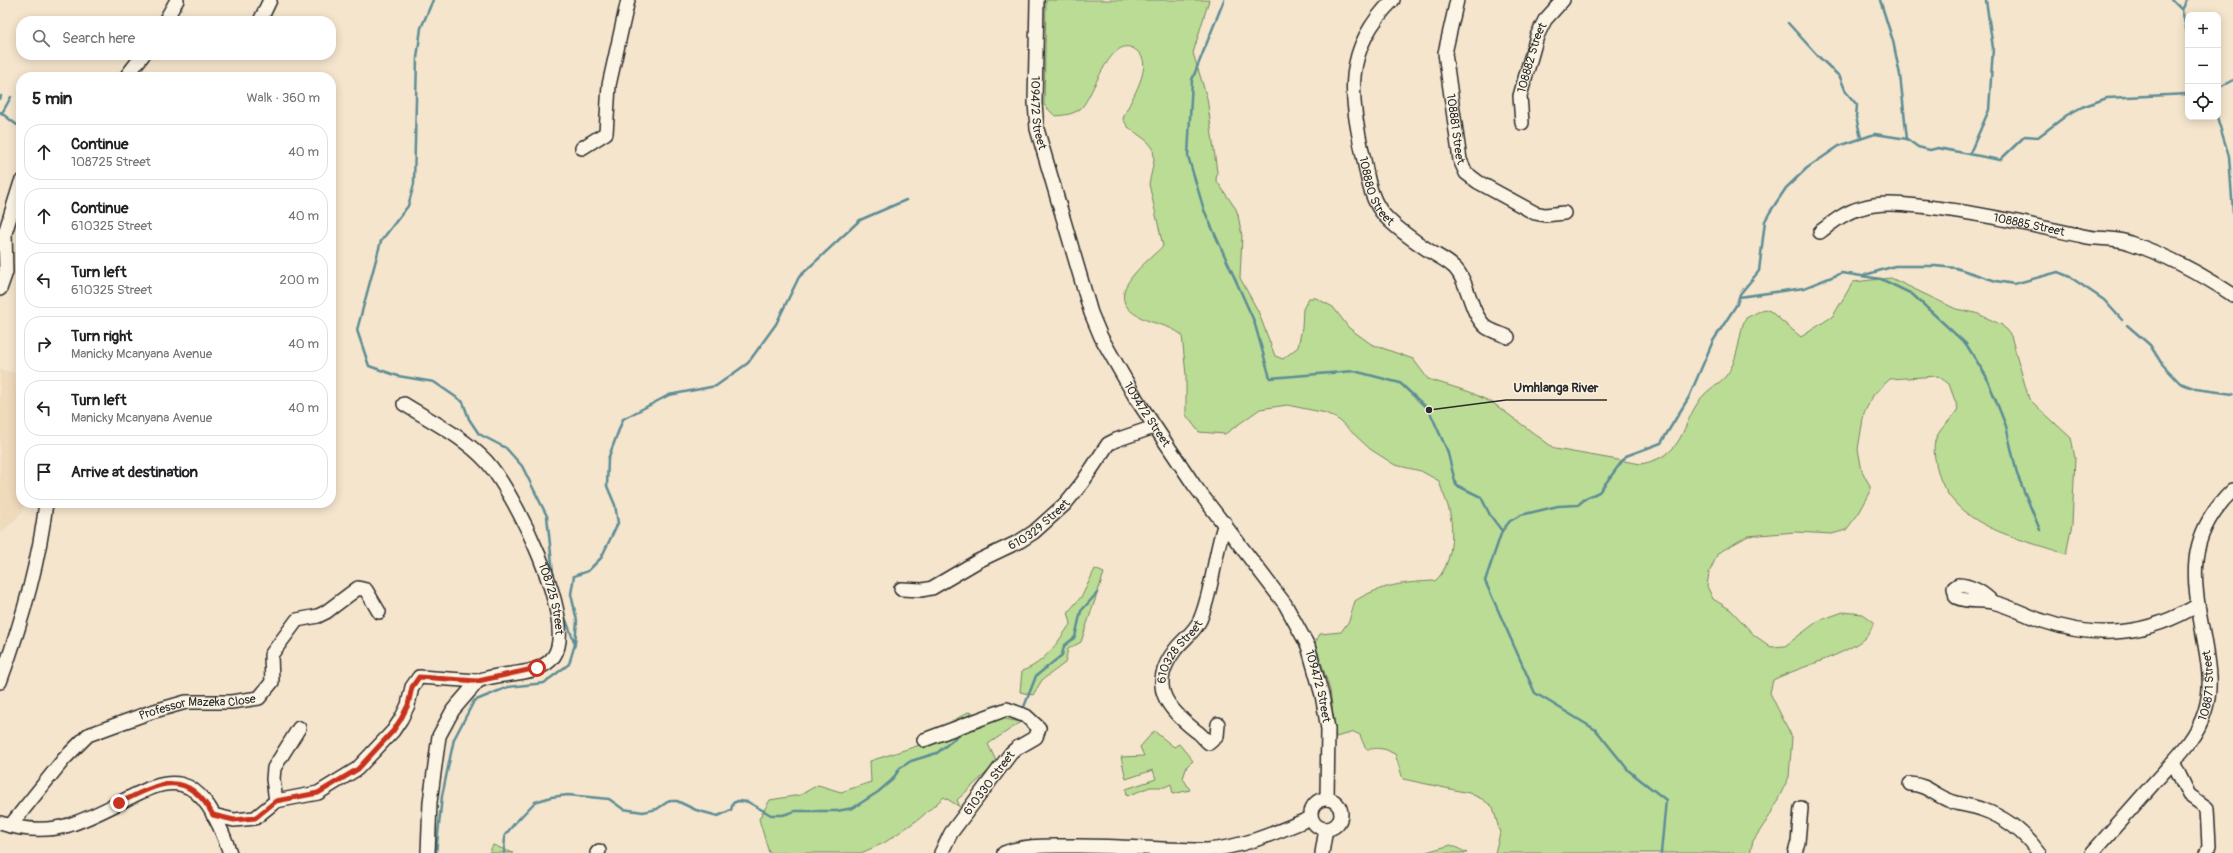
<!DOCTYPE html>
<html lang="en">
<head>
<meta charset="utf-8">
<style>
  :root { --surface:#fff; --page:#f2f2f2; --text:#202124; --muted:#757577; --line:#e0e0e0 }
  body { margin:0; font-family:Pangolin,sans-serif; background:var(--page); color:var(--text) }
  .controls { position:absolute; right:12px; top:12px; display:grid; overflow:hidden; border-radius:8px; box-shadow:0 2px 10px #0003 }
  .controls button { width:36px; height:36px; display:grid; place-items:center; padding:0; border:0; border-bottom:1px solid var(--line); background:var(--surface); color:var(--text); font:20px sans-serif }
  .stop { position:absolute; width:12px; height:12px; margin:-9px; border:3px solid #c8321e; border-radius:50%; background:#fff }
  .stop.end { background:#c8321e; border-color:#fff; box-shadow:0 1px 4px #0008 }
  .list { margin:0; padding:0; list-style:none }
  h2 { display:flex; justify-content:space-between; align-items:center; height:52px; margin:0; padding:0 16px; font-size:17px }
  h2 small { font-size:13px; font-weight:400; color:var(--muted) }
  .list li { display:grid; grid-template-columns:26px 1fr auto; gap:12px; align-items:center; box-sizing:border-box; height:56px; margin:0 8px 8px; padding:0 8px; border:1px solid var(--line); border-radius:16px }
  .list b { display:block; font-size:15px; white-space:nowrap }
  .list p { margin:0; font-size:13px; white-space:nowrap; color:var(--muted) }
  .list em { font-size:13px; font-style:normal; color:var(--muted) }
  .icon { flex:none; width:22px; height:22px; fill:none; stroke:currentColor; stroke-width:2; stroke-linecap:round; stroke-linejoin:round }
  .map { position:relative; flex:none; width:2233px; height:853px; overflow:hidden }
  .search { position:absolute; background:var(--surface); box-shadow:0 2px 10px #0003; left:16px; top:16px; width:320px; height:44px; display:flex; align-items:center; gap:10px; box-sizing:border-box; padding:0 14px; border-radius:16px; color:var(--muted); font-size:15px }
  .panel { position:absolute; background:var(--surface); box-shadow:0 2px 10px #0003; left:16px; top:72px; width:320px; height:436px; border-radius:16px }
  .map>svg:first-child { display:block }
  .built { fill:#f0dabc }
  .green { fill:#bbdc95; stroke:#738460 }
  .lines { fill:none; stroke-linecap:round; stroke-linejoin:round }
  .stream { stroke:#5d8d95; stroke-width:2.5 }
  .minor-casing { stroke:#2b2b2b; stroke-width:16 }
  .minor { stroke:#fcf5e5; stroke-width:13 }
  .route { stroke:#c8321e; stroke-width:5 }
  .labels { text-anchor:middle; stroke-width:3; stroke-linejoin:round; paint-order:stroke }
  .street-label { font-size:12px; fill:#2b2b2b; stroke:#fcf5e5 }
  .leader { fill:none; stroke:#2b2b2b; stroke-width:1.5 }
  .callout-dot { fill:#2b2b2b; stroke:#fcf5e5; stroke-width:1.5 }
  .callout-label { font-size:13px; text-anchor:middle; font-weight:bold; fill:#2b2b2b; stroke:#fcf5e5; stroke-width:3; stroke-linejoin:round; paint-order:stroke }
</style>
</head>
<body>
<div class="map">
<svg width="2233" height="853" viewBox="0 0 2233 853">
  <rect width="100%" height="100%" fill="#f5e5cd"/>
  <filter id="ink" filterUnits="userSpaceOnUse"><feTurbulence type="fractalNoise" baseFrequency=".025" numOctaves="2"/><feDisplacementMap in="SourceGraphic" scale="8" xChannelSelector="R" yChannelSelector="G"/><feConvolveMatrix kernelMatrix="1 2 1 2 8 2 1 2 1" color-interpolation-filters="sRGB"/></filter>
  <g filter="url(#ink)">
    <path class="built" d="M0,369L14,373L21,406V503H24L22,513L0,534Z"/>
    <path class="green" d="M1046,0H1209L1193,53L1207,98L1217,172L1216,180L1236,209L1238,215L1242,236L1240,278L1258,311L1275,356L1283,359L1298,347L1302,328L1303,309L1309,298H1316L1333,307L1349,328L1371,344L1413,359L1428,379L1470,392L1493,403L1555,449L1641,464C1686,455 1679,428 1701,398C1708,389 1719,384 1726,376C1737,362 1739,340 1743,324L1746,318L1764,309L1770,311L1801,337L1833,316L1853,282L1891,278L1956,309L1976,313L2002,325L2011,336L2029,399L2071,438L2075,458L2072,525L2066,554C2019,538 1949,526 1937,468C1935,460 1933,450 1935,441C1939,428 1951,421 1958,409L1949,384L1938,376L1890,379L1874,394L1864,413L1858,449L1862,471L1870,486V493L1859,513L1846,530L1832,534L1795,532L1748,536L1718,553L1709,573L1707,586L1713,599L1731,610L1754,635L1771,647L1785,646L1818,621L1843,612L1863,614L1874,622C1872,626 1870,633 1867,636C1848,655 1799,667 1773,680L1770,693L1792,737L1789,777L1769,817L1753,841L1750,853H1495L1500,833L1493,807L1482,799L1469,793L1403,779L1395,754C1391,753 1387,749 1383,749C1367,746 1368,757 1360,735L1354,732L1336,737L1330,690L1315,643L1320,634L1341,632L1349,621L1355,601C1379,585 1407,582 1435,581C1452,566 1454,535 1450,514C1448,503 1442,492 1439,481L1421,471L1395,465L1370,449L1339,420L1326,413L1287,405L1260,409L1225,434L1199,432L1186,415V375L1182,335C1168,324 1155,325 1140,317C1099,296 1145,264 1163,246L1149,184L1154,161L1153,148L1147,141L1128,127L1123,119C1128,103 1153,69 1140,54C1112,23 1093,100 1080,109C1072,115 1064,115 1055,116L1044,105Z
      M1095,569L1104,573L1081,642L1068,649L1065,663L1042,680L1033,695L1020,692L1022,671C1045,663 1057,643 1071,623L1068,612L1082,596Z
      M968,712L1021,722L988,744L997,763L957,800L960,807L944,797L919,819L884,843L861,853H769L759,819L770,800L800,795L818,785L841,792L871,782L870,761L923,744L934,732Z
      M1154,731L1174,747L1179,744L1193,761L1187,766L1183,778L1190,790L1173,794L1171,784L1165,787H1150L1127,796L1126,789L1156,779L1153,770L1126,779L1121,757L1144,756L1140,747Z
      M493,845L513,853H489Z
      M1451,845L1467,853H1425L1426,852Z"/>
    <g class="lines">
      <path class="stream" d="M433,0L421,28L417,58L414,184L408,206L381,241L357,330L369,366L398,376L434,382L463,402L469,419L479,434L506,448L522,466L547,516L553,573L563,612L575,644L569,664L544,683L508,687L474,701L454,739L442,796L436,853
        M1224,0L1192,80L1188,156L1204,210L1254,321L1270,378L1354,371L1400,383L1429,410L1447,450L1456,485L1481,497L1490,515L1502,531L1485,581L1535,693L1596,730L1629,771L1666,800L1661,853
        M1880,0L1893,41L1900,75L1907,139
        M2172,0L2182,10L2188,37
        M2182,10L2187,0
        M1788,23L1818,56L1840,77L1846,92L1857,105L1856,117L1861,138
        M2218,88L2233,80
        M0,99L1,96
        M0,112L17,125L21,124
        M2,113L11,97
        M2217,117L2229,156L2233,213
        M1970,153L1989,110L1993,48L1986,0
        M1865,275L1895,266H1935L1956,268L1996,281L2014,284L2058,272L2070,277L2104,300L2122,320
        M1739,297L1804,288L1842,273L1881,279L1912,294L1966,344L1986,376L2006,426L2017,474L2040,530
        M2127,325L2150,345L2162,364L2180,383L2196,389L2233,394
        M1502,531L1510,521L1521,515L1558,506L1578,505L1586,498L1599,492L1626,456L1661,443L1689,397L1713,341L1737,304L1740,294L1759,271L1765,221L1770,212L1786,188L1807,168L1839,146L1875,134L1907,139L1918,147L1930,150L1938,148L2000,160L2025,136L2038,137L2067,115L2082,107L2107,98L2188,94
        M575,643L577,621L571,594L574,576L588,571L601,558L618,523L615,505L607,486L608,459L623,419L669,395L716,386L748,363L776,324L799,277L860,220L906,200
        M1024,707L1036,676L1062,655L1064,646L1075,637L1081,611L1098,592
        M504,853L505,835L515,823L535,802L551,797L568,795L609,799L623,809L643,812L657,809L669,801H677L696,810L718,816L731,810L733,803L738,801L748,802L771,815H783L795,811H837L853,808L878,792L892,780L900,768L911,761L937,753L964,731"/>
      <g class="minor-casing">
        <g id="minor">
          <path id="s1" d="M1037,0L1035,103L1037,129L1091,313L1101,337L1137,400L1194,485L1285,604L1308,646L1322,695L1328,729L1327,799"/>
          <path id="s2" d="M1393,0C1342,50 1350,96 1364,160C1368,180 1371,201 1385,216C1397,229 1413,240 1428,250C1437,256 1447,260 1455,268C1470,284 1469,312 1486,327C1491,331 1502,334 1508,337"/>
          <path id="s3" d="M1457,0L1445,53L1460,160L1466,173L1478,182L1535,213L1545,215L1564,213"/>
          <path d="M165,21L177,0"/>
          <path d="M260,21L270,0"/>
          <path d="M126,77L143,55"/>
          <path id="s4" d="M1522,123L1520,96L1537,36L1545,20L1563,0"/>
          <path d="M582,148L606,133L609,85L628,0"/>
          <path id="s5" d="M1820,232C1833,222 1845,212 1861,208C1882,201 1907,205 1928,207C1980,213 2031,225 2083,236C2098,240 2115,237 2130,243C2164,254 2203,275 2233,295"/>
          <path d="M0,289L6,272L5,233L21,182"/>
          <path id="s6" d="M404,404C431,421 464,437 486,461C513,490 578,620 554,656C539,678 499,671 478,681L453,710L439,736L430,802L428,853"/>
          <path id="s7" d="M901,589L922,590L932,588L978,561L1020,541L1034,532L1065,504L1082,483L1108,444L1116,440L1154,427"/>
          <path d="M1992,602C1984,593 1970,585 1958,585L1954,588L1956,597C1968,603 1980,599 1992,602C2008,605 2027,616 2043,621C2098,640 2148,635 2198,605"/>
          <path d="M0,682C21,625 39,563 46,503"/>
          <path id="s8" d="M1218,724L1217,736L1209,743C1204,739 1201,734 1196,731C1166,707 1148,686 1175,650C1183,639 1194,633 1200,620C1213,590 1214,554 1225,523"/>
          <path d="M924,740L1007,709L1026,716L1039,728L1036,737L1017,748L1011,753L951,833L941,853"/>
          <path d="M2173,762L2189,795L2207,808L2209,846L2206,853"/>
          <path d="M1910,784C1927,785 1933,794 1948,800C1959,805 1970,805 1981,809C2005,817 2025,833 2039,853"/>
          <circle cx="1326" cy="814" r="15"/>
          <path d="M276,801L273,779L274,768L299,728"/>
          <path d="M213,815L234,820L255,818L276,801L318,793L357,769L393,731L401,719L408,705L412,687L419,677L478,681"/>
          <path d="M0,823C23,830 46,832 69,825C148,799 189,733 230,853"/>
          <path id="s9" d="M10,826L64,759L88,735L151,712L186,702H231L259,698L272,682L271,655L297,620L318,616L326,612L358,588L366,590L379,612"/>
          <path d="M597,853L599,851"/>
          <path d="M1004,853C1024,845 1046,846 1068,846C1114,845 1160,850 1207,850C1244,847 1277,832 1311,818"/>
          <path d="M1322,853L1326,829"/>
          <path d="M1795,853L1798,842L1801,808"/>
          <path id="s10" d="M2092,853C2112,830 2132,808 2152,785C2172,762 2196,741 2205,711C2212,689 2209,668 2205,645C2194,583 2182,539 2233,490"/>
        </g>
      </g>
      <use href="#minor" class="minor"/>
    </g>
  </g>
  <g class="lines" filter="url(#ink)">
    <path class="route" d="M119,803C159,783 187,768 213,815L234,820L255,818L276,801L318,793L358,769L393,731L401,719L408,705L412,687L419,677L478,681L537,668"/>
  </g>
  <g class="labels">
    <g class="street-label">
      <text dy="4" stroke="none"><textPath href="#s4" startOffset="67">108882 Street</textPath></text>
      <text dy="4" stroke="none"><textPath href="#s1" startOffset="113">109472 Street</textPath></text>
      <text dy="4" stroke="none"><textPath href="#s3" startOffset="131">108881 Street</textPath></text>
      <text dy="4" stroke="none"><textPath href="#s2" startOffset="206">108880 Street</textPath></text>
      <text dy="4" stroke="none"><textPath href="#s5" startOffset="218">108885 Street</textPath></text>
      <text dy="4" stroke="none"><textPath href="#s1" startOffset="437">109472 Street</textPath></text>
      <text dy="4" stroke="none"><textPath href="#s7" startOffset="156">610329 Street</textPath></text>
      <text dy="4" stroke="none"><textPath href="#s6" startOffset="254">108725 Street</textPath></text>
      <text dy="4" stroke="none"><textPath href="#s8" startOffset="138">610328 Street</textPath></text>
      <text dy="4" stroke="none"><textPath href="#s10" startOffset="208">108871 Street</textPath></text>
      <text dy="4" stroke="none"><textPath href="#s1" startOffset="761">109472 Street</textPath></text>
      <text dy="4" stroke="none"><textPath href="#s9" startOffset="234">Professor Mazeka Close</textPath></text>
      <text transform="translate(989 783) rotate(-53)" y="4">610330 Street</text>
    </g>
  </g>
  <path class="leader" d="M1429 410L1506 400H1607"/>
  <circle class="callout-dot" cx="1429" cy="410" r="4"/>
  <g class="callout-label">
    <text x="1556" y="392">Umhlanga River</text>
  </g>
</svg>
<div class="controls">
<button>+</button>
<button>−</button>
<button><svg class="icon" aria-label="locate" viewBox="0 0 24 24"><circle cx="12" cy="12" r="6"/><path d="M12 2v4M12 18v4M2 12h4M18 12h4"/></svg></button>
</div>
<div class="stop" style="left:537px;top:668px"></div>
<div class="stop end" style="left:119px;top:803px"></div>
<div class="search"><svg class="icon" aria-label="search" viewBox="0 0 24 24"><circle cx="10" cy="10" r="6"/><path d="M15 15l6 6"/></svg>Search here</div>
<section class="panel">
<h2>5 min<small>Walk · 360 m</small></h2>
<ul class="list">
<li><svg class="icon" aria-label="ahead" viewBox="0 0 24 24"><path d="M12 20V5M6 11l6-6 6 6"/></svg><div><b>Continue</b><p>108725 Street</p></div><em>40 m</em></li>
<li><svg class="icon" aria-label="ahead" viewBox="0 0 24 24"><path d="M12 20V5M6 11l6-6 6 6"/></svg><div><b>Continue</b><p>610325 Street</p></div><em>40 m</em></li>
<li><svg class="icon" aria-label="left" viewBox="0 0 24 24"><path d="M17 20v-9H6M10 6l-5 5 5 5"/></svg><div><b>Turn left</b><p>610325 Street</p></div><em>200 m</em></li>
<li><svg class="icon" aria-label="right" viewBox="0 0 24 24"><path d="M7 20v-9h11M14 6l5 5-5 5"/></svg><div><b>Turn right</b><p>Manicky Mcanyana Avenue</p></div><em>40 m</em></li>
<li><svg class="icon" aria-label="left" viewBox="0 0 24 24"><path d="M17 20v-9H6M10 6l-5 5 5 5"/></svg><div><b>Turn left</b><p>Manicky Mcanyana Avenue</p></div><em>40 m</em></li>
<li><svg class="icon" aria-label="arrive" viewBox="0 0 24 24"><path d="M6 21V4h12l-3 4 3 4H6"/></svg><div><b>Arrive at destination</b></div></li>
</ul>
</section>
</div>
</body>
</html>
